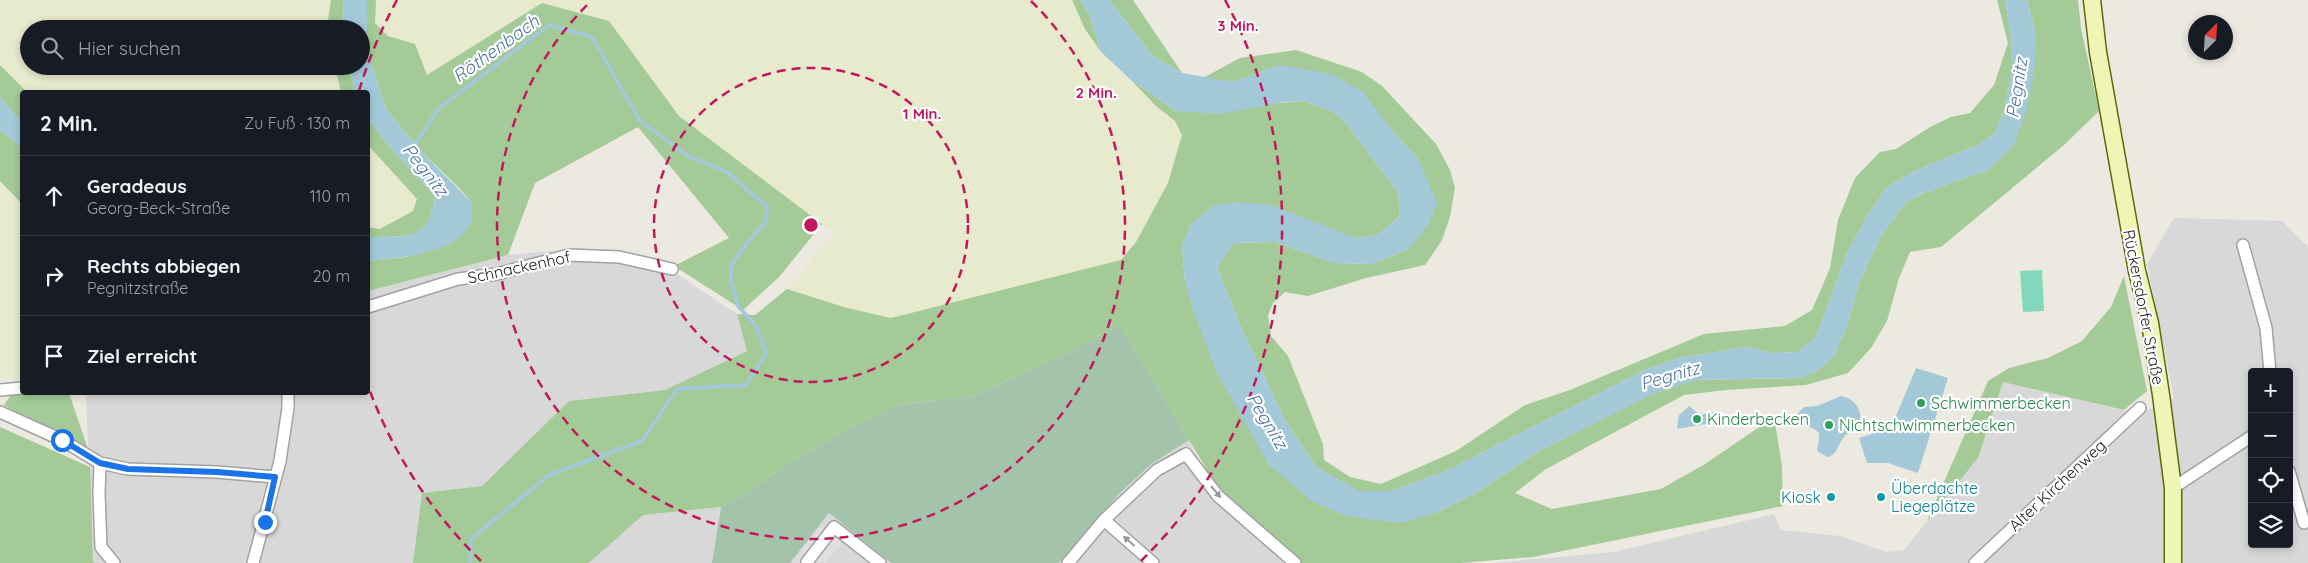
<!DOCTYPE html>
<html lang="de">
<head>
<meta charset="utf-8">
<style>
  :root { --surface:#171b24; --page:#242831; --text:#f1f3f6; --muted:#9ea1a6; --line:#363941 }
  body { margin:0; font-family:Quicksand,sans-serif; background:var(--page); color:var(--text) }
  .controls { position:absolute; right:15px; bottom:15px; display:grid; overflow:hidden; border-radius:5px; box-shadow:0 2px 8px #0003 }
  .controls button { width:45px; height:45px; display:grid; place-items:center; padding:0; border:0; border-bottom:1px solid var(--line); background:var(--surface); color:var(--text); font:25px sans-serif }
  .compass { position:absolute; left:2188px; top:15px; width:45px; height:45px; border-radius:50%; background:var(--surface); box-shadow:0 2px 8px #0003; rotate:24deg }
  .stop { position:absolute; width:15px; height:15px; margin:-11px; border:4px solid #1a73e8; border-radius:50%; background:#fff }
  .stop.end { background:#1a73e8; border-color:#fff; box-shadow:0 1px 5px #0008 }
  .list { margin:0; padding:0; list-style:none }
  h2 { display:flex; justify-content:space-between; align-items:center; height:65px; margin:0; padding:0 20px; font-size:21px }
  h2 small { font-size:16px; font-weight:400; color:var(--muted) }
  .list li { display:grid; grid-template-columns:32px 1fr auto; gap:15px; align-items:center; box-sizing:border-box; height:80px; padding:0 20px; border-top:1px solid var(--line) }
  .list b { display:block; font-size:19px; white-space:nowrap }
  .list p { margin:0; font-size:16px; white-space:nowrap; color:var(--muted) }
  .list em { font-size:16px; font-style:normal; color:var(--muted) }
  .icon { flex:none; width:28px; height:28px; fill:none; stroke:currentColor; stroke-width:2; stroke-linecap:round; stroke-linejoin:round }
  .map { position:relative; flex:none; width:2308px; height:563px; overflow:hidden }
  .search { position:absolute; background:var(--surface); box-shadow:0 2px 8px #0003; left:20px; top:20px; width:350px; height:55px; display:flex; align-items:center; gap:12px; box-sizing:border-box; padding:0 18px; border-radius:28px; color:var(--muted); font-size:19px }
  .panel { position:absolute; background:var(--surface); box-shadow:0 2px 8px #0003; left:20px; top:90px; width:350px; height:305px; border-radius:5px }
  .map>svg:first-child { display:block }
  .residential { fill:#d9d8d8; fill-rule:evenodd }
  .farmland { fill:#e7eacc }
  .forest { fill:#a3ca97 }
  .cemetery { fill:#a3c4aa }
  .pitch { fill:#82d8bb }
  .parking { fill:#dfdfdf }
  .water { fill:#a3c9d8 }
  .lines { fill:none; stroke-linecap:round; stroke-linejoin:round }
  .stream { stroke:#a3c9d8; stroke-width:4 }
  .street-casing { stroke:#a2a2a2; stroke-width:14 }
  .secondary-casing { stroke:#5b6a0a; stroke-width:19 }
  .street { stroke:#fff; stroke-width:11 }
  .secondary { stroke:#eff5b5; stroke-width:16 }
  .oneway { fill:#989898 }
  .route { stroke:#1a73e8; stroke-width:6 }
  .ring { fill:none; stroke:#c2185b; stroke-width:2.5; stroke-dasharray:9 6 }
  .leisure-dot { fill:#2e9e5b; stroke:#fff; stroke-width:2 }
  .culture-dot { fill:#0f9aa8; stroke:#fff; stroke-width:2 }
  .labels { text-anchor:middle; stroke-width:4.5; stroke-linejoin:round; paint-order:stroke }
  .street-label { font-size:16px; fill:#1b1b1b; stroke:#fff }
  .leisure-label { font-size:16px; fill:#27864d; stroke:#fff; text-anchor:start }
  .culture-label { font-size:16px; fill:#0d838f; stroke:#fff; text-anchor:start }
  .water-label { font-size:18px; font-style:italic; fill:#4d74a4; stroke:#fff }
  .centre { fill:#c2185b; stroke:#fff; stroke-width:2.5 }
  .ring-label { font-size:15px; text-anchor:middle; font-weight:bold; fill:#c2185b; stroke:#fff; stroke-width:4.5; stroke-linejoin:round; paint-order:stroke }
</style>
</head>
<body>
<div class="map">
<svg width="2308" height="563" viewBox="0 0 2308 563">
  <rect width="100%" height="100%" fill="#ece9e1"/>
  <path class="residential" d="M2174,218L2282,221L2308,247V563H1492L1614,552L1774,514L1781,530L1840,536L1886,552L1904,550L1978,458L2003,382L2139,414L2174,398L2147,264ZM2252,372H2289V544H2252Z
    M552,251L668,268L737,314L747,351L665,390L569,401L482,486L422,493L413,563H95L93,561L86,393L368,392V291L508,255Z
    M1189,440L1209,492L1290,563H1059L1120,493L1150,465Z
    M721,507L712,563H589L643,515Z
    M829,513L891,563H790Z"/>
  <path class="farmland" d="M0,0H331L328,20L330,29H29V66H335L341,92H27L0,65Z
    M376,0H1072L1085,29L1101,52L1156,106L1176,121L1182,135L1168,183L1136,242L1121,260L891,318L847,308L787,289L834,233L679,116L608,21L542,3L427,75L415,44L388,36L375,23Z
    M368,145L417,199L413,211L380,229L368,227Z
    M0,181L22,204V375L7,379L0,378Z"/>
  <path class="forest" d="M331,0H343L344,29H330L328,20Z
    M367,0H376L375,23L388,36L415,44L427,75L542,3L609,21L679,116L822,224L779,277L743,310L674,266L729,238L638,127L535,183L508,255L368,291V261L407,257L472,203L460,189L420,150L386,109L367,52Z
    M1072,0H1080L1089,14L1101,52L1085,29Z
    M1109,0H1133L1182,73L1153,56Z
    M1997,0H2005L2011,37L2013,65L2004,111L1995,133L1978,145L1917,170L1887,187L1869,213L1848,251L1816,337L1798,352L1771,353L1746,347L1680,358L1647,369L1446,471L1391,491H1358L1316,467L1285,420L1241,327L1217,267L1234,243L1275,242L1334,263L1372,264L1409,249L1418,159L1392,130L1280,65L1233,82L1203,78L1240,58L1296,50L1362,72L1382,86L1436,144L1450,170L1455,188L1450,217L1442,240L1425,265L1366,278L1308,296L1285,292L1273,303L1268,315L1271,336L1288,356L1323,444L1324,460L1350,477L1381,484L1456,451L1525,405L1570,390L1704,334L1785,326L1812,310L1830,268L1838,220L1855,178L1880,152L1896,149L1930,127L1951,117L1970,113L1994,85L2008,43Z
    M2027,0H2078L2081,28L2099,111L2064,145L1941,247L1910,252L1899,278L1887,321L1871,348L1848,373L1806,385L1726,390L1684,395L1546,469L1515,493L1552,509L1661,489L1705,464L1774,417L1782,466L1783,506L1533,557L1461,563H1301L1222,495L1120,325L1067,353L973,396L899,405L847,429L785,466L742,496L721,507L643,515L589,563H413L422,493L482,486L569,401L665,390L747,351L737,314L755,315L787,289L847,308L891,318L1121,260L1136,242L1168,183L1182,135L1175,121L1156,106L1130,79L1176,111L1304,101L1332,111L1345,122L1398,192L1400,216L1378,235L1356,238L1324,227L1191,224L1182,246L1185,281L1269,465L1436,513L1476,493L1537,452L1649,395L1695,380L1799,378L1816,372L1834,356L1847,326L1859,283L1881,236L1905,203L1924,193L1990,169L2036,34Z
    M0,65L27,92H22V123L0,97Z
    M335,66H349L355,92H341Z
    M368,119L389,146L435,196C430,243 406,236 368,237V227L380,229L413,211L417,199L368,145Z
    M0,130L22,148V204L0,181Z
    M2124,276L2147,391L2124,410L2003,382L1978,458L1927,521L1988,381L2009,368L2048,358L2082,341L2111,307Z
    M15,389L22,392L69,393L90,455L4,405Z
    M0,427L90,467L93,561L95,563H0Z"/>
  <path class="cemetery" d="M1120,325L1189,440L1150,465L1120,493L1059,563H891L829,513L790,563H712L721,507L742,496L785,466L847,429L899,405L973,396L1067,353Z"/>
  <path class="pitch" d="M2042,270L2044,311L2023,312L2020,271Z"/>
  <path class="parking" d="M822,525L843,541L826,563L793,562Z"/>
  <path class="water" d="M343,0H367V52L386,109L420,150L472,203C472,208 473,217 471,222C460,254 396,258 368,261V237C405,237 430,242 435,196L389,146L368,119V92H355L349,66H361V29H344Z
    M1080,0H1109L1153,56L1182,73L1233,82L1280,65L1331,74L1363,92L1392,130L1418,159L1437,202L1428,226L1409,249L1372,264L1334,263L1275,242L1234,243L1217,267L1241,327L1285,420L1316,467L1359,491H1391L1446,471L1647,369L1680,358L1746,347L1771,353L1798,352L1816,337L1848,251L1869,213L1887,187L1917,170L1978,145L1995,133L2004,111L2013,65L2011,37L2005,0H2027L2036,34L2035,65L2026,113L2014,145L1990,169L1924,193L1905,203L1881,236L1859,283L1847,326L1834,356L1816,372L1799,378L1696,380L1650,395L1537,452L1476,493L1436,513L1400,523L1345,516L1310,500L1269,465L1216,371L1193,310L1185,281L1182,246L1191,224L1213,206L1237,202L1271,205L1356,238L1378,235L1400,216L1398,192L1345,122L1332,111L1304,101L1284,102L1220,114L1176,111L1130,79L1101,52L1089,14Z
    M0,97L22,123V148L0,130Z
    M1916,368L1948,378L1918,473L1888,463H1867L1859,438L1891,428Z
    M1841,396C1855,398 1867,414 1856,427C1852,431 1847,433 1844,437C1837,445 1838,455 1827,457L1817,451C1817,445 1821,437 1818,432C1812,424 1783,426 1804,407L1817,406Z
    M1689,406L1700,415L1713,412L1716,422L1677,429L1679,415Z"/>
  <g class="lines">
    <path class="stream" d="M413,147L439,108L549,25L592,37L640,121L688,156L727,172L767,207L766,221L744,247L731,266V281L738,306L757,327L766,353L746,385L677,389L642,441L549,475L471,539L470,563"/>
    <g class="street-casing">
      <path id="street" d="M2243,245L2266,328L2270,372
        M368,307L458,279L497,274L569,255L619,257L672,269
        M0,390L22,388
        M0,412L62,440L100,463L128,469L217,472L275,477
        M100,463L99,494L101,547L114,563
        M2289,471L2304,523
        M2173,488L2252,436
        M1104,520L1153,563
        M807,562L834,527L880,563
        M253,563L280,461L288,408V392
        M1068,563L1104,520L1157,470L1186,454L1218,496L1295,563
        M1975,563L2140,408"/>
    </g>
    <g class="secondary-casing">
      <path id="secondary" d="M2092,0L2098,52L2137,271L2150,323L2161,395L2173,488V563"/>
    </g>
    <use href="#street" class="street"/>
    <use href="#secondary" class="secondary"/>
  </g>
  <defs><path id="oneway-solid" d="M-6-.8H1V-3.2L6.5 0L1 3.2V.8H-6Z" transform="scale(1.25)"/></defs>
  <g class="oneway">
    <use href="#oneway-solid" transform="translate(1216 492) rotate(50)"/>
    <use href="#oneway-solid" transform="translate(1129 541) rotate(-139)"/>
  </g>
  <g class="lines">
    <path class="route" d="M62,440L100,463L128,469L217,472L275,477L265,522"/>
  </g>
  <g class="ring">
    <circle cx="811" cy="225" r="157"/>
    <path d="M1031 1A314 314 0 1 1 591 1"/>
    <path d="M481 561A471 471 0 0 1 368 386M359 91A471 471 0 0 1 397 0M1225 0A471 471 0 0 1 1141 561"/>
  </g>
  <g class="leisure-dot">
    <circle cx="1921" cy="403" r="5"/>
    <circle cx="1697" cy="419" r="5"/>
    <circle cx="1829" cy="425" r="5"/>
  </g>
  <g class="culture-dot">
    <circle cx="1831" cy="497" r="5"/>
    <circle cx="1881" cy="497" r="5"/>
  </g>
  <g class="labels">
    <g class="street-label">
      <text transform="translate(519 267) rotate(-12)" y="6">Schnackenhof</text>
      <text transform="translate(2144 307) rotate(79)" y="6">Rückersdorfer Straße</text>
      <text transform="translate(2057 485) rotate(-43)" y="6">Alter Kirchenweg</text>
    </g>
    <g class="leisure-label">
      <text x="1931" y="409">Schwimmerbecken</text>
      <text x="1707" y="425">Kinderbecken</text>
      <text x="1839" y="431">Nichtschwimmerbecken</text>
    </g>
    <g class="culture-label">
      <text x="1891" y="494">Überdachte<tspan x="1891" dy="18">Liegeplätze</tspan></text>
      <text x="1821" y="503" text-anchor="end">Kiosk</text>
    </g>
    <g class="water-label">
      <text transform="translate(496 49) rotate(-36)" y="6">Röthenbach</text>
      <text transform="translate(2017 88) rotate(-81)" y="6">Pegnitz</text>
      <text transform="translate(425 170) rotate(52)" y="6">Pegnitz</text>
      <text transform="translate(1670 376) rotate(-16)" y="6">Pegnitz</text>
      <text transform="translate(1267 421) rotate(59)" y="6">Pegnitz</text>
    </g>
  </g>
  <circle cx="811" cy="225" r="8" class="centre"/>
  <g class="ring-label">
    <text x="1238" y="31">3 Min.</text>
    <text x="1096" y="98">2 Min.</text>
    <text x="922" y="119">1 Min.</text>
  </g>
</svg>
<div class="controls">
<button>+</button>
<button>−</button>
<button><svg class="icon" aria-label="locate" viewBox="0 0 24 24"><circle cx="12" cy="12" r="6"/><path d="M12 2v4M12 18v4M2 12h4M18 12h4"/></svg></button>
<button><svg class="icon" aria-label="layers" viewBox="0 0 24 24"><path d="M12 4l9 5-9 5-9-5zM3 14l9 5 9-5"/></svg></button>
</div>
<svg class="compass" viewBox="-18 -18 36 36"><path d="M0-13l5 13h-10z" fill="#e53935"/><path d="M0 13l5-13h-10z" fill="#9ea1a6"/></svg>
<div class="stop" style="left:62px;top:440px"></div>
<div class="stop end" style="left:265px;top:522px"></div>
<div class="search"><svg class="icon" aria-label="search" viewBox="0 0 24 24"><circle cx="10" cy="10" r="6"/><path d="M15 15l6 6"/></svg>Hier suchen</div>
<section class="panel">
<h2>2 Min.<small>Zu Fuß · 130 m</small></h2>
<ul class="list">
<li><svg class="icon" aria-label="ahead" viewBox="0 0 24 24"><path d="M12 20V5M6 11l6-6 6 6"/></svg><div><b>Geradeaus</b><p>Georg-Beck-Straße</p></div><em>110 m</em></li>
<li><svg class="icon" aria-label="right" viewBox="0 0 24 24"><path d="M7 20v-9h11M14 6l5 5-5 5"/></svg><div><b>Rechts abbiegen</b><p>Pegnitzstraße</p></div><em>20 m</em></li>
<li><svg class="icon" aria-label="arrive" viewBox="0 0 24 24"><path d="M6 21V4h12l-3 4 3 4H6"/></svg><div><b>Ziel erreicht</b></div></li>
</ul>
</section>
</div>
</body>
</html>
